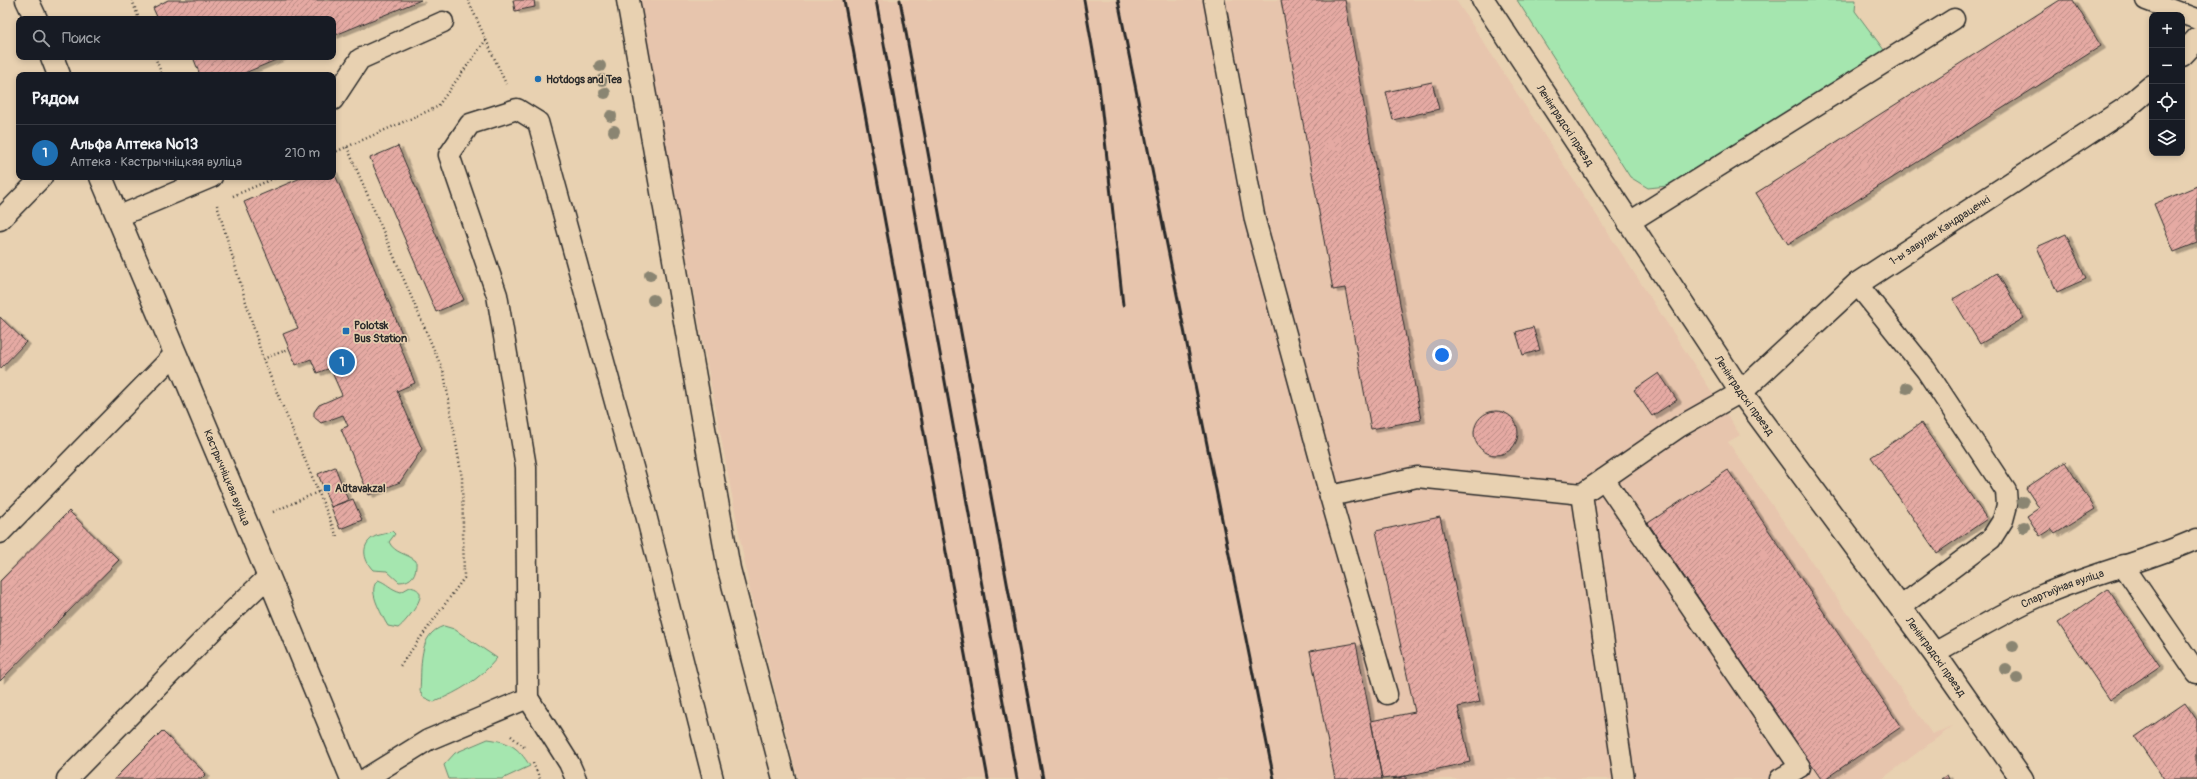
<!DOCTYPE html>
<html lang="ru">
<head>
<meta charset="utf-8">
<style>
  :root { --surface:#171b24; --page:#242831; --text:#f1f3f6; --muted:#9ea1a6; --line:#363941; --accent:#1f6fb2 }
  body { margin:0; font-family:Pangolin,sans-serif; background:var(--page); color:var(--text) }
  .controls { position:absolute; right:12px; top:12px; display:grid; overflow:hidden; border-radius:8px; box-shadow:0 2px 6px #0003 }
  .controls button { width:36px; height:36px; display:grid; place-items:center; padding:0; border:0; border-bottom:1px solid var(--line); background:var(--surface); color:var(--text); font:20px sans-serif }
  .you { position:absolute; left:1442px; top:355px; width:14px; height:14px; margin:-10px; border:3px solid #fff; border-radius:50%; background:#1a73e8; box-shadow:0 0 0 6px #1a73e833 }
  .badge { display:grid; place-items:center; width:26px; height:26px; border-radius:50%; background:var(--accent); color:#fff; font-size:13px; font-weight:700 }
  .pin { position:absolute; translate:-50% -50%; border:2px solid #fff; box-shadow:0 1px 4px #0006 }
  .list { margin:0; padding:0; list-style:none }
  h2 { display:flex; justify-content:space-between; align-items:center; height:52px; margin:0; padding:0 16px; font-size:17px }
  h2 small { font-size:13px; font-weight:400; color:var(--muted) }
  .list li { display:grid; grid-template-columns:26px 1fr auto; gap:12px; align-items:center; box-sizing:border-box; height:56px; padding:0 16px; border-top:1px solid var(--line) }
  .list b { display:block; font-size:15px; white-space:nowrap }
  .list p { margin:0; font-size:13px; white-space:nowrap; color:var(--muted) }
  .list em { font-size:13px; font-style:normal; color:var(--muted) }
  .icon { flex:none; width:22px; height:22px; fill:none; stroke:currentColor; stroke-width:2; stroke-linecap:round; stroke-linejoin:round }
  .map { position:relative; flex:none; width:2197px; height:779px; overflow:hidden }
  .search { position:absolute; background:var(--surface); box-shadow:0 2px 6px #0003; left:16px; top:16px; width:320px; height:44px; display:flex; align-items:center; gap:10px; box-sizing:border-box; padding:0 14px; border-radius:8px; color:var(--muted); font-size:15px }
  .panel { position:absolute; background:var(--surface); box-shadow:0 2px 6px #0003; left:16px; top:72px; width:320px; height:108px; border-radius:8px }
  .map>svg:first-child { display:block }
  .built { fill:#e7c5ad }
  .grass { fill:#a5e6af; stroke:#68886d }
  .building { fill:url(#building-hatch); stroke:#2b2b2b; filter:url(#shadow) }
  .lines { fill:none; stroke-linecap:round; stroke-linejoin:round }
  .service-casing { stroke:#2b2b2b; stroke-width:23 }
  .pedestrian-casing { stroke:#2b2b2b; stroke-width:25 }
  .minor-casing { stroke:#2b2b2b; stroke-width:25 }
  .tertiary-casing { stroke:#2b2b2b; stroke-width:25 }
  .secondary-casing { stroke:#2b2b2b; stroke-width:25 }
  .path { stroke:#2b2b2b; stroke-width:2.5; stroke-dasharray:1 3; stroke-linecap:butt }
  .service { stroke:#e8d1b1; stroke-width:20 }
  .pedestrian { stroke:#e8d1b1; stroke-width:22 }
  .minor { stroke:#e8d1b1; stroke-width:22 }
  .tertiary { stroke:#e8d1b1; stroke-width:22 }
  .secondary { stroke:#e8d1b1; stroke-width:22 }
  .rail { stroke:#2b2b2b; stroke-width:3 }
  .tree { fill:#8a8572 }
  .poi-dot { fill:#1f6fb2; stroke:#e8d1b1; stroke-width:1.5 }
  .labels { text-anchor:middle; stroke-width:3; stroke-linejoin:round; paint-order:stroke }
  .poi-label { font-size:11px; font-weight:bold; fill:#2b2b2b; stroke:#e8d1b1; text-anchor:start }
  .street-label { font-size:11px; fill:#2b2b2b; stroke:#e8d1b1 }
</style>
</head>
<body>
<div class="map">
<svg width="2197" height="779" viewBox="0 0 2197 779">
  <defs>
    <pattern id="building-hatch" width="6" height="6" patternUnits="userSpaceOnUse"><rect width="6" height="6" fill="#e5aaa3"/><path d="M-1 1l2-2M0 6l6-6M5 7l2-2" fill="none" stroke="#ba8b85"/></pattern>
    <filter id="shadow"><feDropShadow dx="4.5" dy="2.5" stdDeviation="0" flood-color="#0004"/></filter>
  </defs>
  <rect width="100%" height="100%" fill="#e8d1b1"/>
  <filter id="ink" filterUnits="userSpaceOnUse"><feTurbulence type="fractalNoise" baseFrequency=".025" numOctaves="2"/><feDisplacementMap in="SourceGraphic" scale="8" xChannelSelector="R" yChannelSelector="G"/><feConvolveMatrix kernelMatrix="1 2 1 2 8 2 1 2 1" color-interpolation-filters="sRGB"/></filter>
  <g filter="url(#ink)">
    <path class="built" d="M638,0H1456L1740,435L1728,442L1932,734L1953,726L1882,779H798L752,601Z"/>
    <path class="grass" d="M1517,0H1856L1855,11L1884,50L1667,186L1648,188L1630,177Z
      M392,531L395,534L389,542C395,554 407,553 416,561C417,574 412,582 399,582L387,571L373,570C363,560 360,543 376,536C382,534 387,534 392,531Z
      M378,580C387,583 390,589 401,592L410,587C414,588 419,589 420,594C422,602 404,624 398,628L388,626L385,621C380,610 367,590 378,580Z
      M444,626L454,629L497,658C479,680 460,691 434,702L423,697L420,691C422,668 417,634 444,626Z
      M488,739C510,742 518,747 530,766L502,779H449L444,765L455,753Z"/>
    <path class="building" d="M168,0H421L333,36V19H158L153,8Z
      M513,0H534L535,7L515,11Z
      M1281,0H1345L1421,420L1371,429L1345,288L1333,290Z
      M2060,0H2073L2101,46L1788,244L1756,193Z
      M193,57H283L240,75H200Z
      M1432,82L1439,109L1393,120L1386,92Z
      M398,146L464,300L436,312L370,158Z
      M333,170L403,336L397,338L415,383L397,391L422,449L400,482L369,495L341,429L348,426L343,415L321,423L314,417V412L319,405L342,395L330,368L317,373L311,359L296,365L283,334L298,328L244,202L303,177H333Z
      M2197,186V243L2174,252L2154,204Z
      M2066,234L2086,279L2057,292L2037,247Z
      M1997,273L2024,318L1980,344L1953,299Z
      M0,317L26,342L0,369Z
      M1533,327L1540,350L1523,355L1516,332Z
      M1659,373L1677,400L1652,416L1634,390Z
      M1474 433a22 22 0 1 1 44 0a22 22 0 1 1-44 0Z
      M1921,423L1987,519L1937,553L1871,457Z
      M2065,462L2095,509L2055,534L2051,529L2040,536L2027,516L2039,508L2026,488Z
      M335,467L348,500L331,507L318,474Z
      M1728,470L1901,727L1825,779H1821L1648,523Z
      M353,499L362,520L340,529L331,507Z
      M69,511L119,560L0,681V581Z
      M1440,517L1480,702L1458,707L1470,762L1406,776L1382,779L1371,721L1415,712L1376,531Z
      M2108,589L2160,666L2110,700L2058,623Z
      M1356,643L1371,721L1382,779H1335L1310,651Z
      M2185,703L2197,720V779H2164L2135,737Z
      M162,731L206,774L201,779H114Z
      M1947,775L1949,779H1941Z
      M1406,776V779H1393Z"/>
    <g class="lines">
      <g class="service-casing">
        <g id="service">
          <path d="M1214,0L1255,220L1330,496L1387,694"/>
          <path d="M2146,0L2197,19"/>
          <path d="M333,100L360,59L443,22"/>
          <path d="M117,217L212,177"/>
          <path d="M0,220L42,177"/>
          <path d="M1628,223L1954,19"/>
          <path d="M1857,284L1926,370L2006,491L2007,505L2003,520L1991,539L1900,607"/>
          <path d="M1604,479L1800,767L1780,779"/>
          <path d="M1330,496L1417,477L1582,494"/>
          <path d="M0,533L175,354"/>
          <path d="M2123,565L2197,673"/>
          <path id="s1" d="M1934,653C1969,634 2004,612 2040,596C2091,573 2146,562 2197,539"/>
          <path d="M67,779L221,622L268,577"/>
          <path d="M365,779L428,740L528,698"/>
          <path d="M576,779L569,763L528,698L526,467L497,295L449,155L470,124L517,109L538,122L645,511L713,779"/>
          <path d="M1624,779L1582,494L1679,427L1741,392"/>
        </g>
      </g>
      <g class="pedestrian-casing">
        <path id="pedestrian" d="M628,0L729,569L784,779"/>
      </g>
      <g class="minor-casing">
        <g id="minor">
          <path d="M2182,55L2197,39"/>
          <path id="s2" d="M1741,392L1857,284L2125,109L2152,86"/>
        </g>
      </g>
      <g class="tertiary-casing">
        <g id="tertiary">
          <path id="s3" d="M1483,0L1741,392L1934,653L2022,779"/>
        </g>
      </g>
      <g class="secondary-casing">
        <g id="secondary">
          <path d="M27,0L36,19"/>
          <path d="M52,57L59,75"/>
          <path id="s4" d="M101,177L247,524L352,779"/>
        </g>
      </g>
      <path class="path" d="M132,0L139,19
        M468,0L506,84
        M155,57L162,75
        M347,147L444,373L462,478L464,578L400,666
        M333,153L437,107L486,40
        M233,196L277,177
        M217,205L263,359L338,539
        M263,359L289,349
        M273,512L327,488
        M511,736L524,747
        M533,763L540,779"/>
      <use href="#service" class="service"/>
      <use href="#pedestrian" class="pedestrian"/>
      <use href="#minor" class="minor"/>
      <use href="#tertiary" class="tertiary"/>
      <use href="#secondary" class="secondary"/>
      <path class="rail" d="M844,0L988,779
        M876,0L1017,779
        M900,0L1043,779
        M1084,0L1099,85L1123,305
        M1118,0L1274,779"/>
    </g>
    <g class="tree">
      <circle cx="600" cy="66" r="6"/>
      <circle cx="602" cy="80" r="6"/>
      <circle cx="605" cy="93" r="6"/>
      <circle cx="611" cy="116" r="6"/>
      <circle cx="614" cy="131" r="6"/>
      <circle cx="650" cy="275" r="6"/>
      <circle cx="653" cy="300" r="6"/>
      <circle cx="1907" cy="388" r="6"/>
      <circle cx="2023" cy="502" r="6"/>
      <circle cx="2024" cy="527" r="6"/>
      <circle cx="2013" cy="646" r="6"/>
      <circle cx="2006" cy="669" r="6"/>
      <circle cx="2017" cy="678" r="6"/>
    </g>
  </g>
  <g class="poi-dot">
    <circle cx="538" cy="79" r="4"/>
    <rect x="342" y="327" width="8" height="8" rx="2"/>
    <rect x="323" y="484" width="8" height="8" rx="2"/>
  </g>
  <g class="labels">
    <g class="poi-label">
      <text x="546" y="83">Hotdogs and Tea</text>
      <text x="354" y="329">Polotsk<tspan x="354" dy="13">Bus Station</tspan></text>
      <text x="335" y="492">Aŭtavakzal</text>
    </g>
    <g class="street-label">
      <text dy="4" stroke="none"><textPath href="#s3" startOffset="150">Ленінградскі праезд</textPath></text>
      <text dy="4" stroke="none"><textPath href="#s2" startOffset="257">1-ы завулак Кандраценкі</textPath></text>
      <text dy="4" stroke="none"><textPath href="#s3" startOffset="474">Ленінградскі праезд</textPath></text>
      <text dy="4" stroke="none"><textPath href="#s4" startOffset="326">Кастрычніцкая вуліца</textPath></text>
      <text dy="4" stroke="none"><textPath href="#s1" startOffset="144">Спартыўная вуліца</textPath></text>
      <text dy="4" stroke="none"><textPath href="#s3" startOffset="798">Ленінградскі праезд</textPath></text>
    </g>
  </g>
</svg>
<div class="controls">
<button>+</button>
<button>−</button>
<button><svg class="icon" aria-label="locate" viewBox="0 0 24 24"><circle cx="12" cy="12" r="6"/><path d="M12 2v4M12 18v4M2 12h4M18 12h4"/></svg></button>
<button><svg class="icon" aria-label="layers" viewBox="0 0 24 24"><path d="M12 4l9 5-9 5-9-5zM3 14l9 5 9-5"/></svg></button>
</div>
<div class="you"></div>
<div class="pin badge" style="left:342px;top:362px">1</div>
<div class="search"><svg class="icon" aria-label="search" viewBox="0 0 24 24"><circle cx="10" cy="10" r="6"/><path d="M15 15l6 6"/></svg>Поиск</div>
<section class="panel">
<h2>Рядом<small></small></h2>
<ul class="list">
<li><span class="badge">1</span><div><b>Альфа Аптека №13</b><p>Аптека · Кастрычніцкая вуліца</p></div><em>210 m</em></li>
</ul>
</section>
</div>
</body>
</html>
